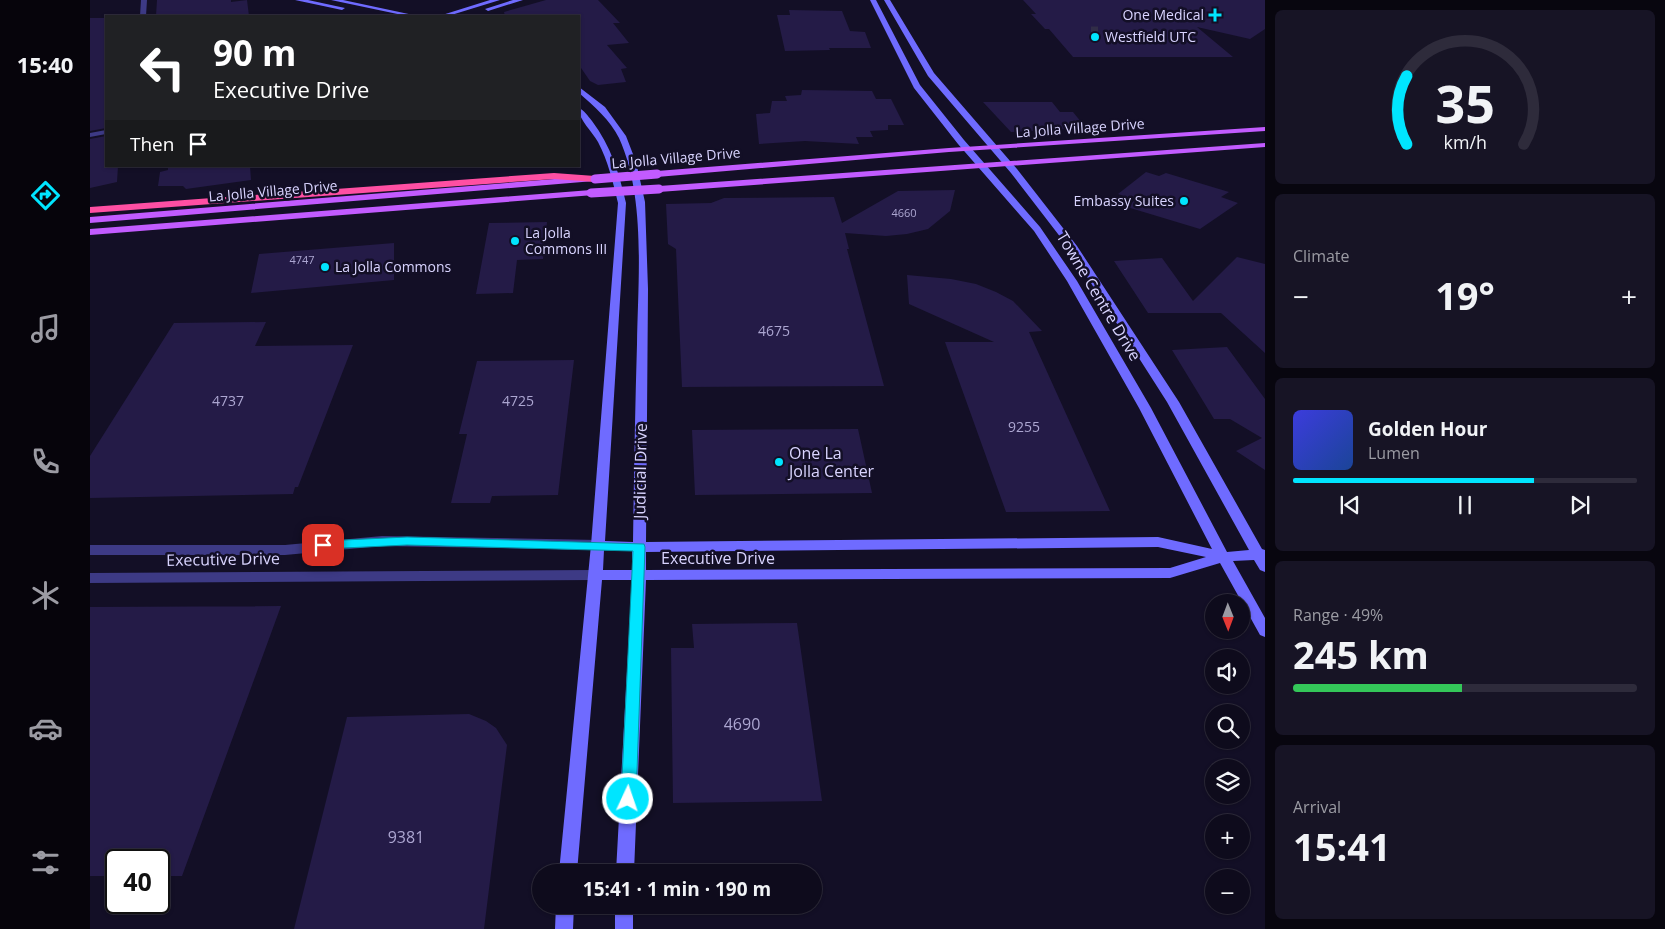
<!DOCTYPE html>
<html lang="en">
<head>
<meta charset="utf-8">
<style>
  :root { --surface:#0e0b1c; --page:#171425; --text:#f1f3f6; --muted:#9b9ba3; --line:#2e2b3b; --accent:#00e5ff }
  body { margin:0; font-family:"Open Sans",sans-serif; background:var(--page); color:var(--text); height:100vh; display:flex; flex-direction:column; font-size:19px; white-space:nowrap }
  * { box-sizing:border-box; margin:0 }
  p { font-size:16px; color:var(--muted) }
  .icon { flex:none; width:28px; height:28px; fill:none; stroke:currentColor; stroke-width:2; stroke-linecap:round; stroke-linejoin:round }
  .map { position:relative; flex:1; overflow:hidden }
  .side { display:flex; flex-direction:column; gap:10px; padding:10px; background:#08060f; width:400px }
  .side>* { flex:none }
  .guide { position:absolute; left:15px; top:15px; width:475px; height:152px; border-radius:0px; box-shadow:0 1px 4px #0004,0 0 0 1px var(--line); background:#202124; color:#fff; overflow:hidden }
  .needle { width:32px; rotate:179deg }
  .tools { position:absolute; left:1115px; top:594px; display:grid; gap:10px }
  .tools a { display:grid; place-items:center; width:45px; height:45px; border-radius:50%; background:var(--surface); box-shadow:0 1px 4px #0004,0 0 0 1px var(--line); font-size:25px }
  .speed { position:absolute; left:15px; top:849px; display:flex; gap:10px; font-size:25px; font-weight:700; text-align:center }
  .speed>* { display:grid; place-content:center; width:65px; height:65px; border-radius:50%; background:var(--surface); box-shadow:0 1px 4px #0004,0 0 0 1px var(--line); line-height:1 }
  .speed .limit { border:2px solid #111; border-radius:8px; background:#fff; color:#111 }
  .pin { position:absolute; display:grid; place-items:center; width:42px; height:42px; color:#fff; margin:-21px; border-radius:10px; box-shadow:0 2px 8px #0006 }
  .me { position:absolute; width:55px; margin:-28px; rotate:3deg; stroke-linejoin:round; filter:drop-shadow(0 0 4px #0008) }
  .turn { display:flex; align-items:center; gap:18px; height:105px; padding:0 25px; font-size:22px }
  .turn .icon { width:65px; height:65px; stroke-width:2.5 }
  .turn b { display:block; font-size:35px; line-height:42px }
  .then { display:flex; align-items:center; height:48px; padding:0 25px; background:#0003; gap:10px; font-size:19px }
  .big { font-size:38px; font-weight:700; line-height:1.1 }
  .side .tile { flex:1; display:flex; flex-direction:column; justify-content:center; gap:8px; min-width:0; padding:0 18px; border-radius:8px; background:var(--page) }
  .side .dial { align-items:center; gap:0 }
  .dial svg { height:130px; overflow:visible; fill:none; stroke:var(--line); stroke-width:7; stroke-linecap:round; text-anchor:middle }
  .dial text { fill:var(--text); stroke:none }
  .song { display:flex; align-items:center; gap:15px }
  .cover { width:60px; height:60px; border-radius:8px; background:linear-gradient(135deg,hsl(240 70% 55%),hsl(220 70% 35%)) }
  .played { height:5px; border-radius:2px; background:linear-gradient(90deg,var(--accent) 70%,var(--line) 70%) }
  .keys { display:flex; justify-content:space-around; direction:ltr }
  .heat { display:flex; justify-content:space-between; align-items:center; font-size:28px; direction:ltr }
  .charge { height:8px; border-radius:4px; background:linear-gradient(90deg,#34c759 49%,var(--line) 0) }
  .trip { position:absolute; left:442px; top:864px; width:290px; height:50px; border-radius:25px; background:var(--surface); box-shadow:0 1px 4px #0004,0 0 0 1px var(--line); font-weight:700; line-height:50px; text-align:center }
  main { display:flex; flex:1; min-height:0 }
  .tab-bar { display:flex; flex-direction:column; width:90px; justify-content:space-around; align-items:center; background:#06040b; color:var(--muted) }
  .tab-bar .icon { width:35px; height:35px }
  .tab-bar .selected { color:var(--accent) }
  .tab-bar b { font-size:22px; color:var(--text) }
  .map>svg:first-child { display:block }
</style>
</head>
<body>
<main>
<nav class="tab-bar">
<b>15:40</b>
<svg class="icon selected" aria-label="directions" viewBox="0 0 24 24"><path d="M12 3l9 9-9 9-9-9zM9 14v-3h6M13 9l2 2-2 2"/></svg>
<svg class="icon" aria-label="music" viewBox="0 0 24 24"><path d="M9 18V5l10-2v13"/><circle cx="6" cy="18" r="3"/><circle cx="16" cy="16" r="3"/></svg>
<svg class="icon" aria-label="phone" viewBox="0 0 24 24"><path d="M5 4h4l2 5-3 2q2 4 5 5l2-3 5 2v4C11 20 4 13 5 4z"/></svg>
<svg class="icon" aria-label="climate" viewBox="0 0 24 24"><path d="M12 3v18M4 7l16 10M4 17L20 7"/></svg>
<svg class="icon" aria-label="car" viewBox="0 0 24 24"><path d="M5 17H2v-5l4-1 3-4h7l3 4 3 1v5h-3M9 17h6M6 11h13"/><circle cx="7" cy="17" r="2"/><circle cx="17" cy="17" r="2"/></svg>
<svg class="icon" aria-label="filters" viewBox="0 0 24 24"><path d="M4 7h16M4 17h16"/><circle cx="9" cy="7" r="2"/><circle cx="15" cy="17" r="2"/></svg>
</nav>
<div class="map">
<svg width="1175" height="929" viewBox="0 0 1175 929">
  <rect width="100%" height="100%" fill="#130f26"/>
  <path fill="#241b47" d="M67 0H141V2L157 0 159 16H66Z
    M456 0H508L530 23H523L539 43 517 45 537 68 531 69 536 82 508 85 500 81 489 65V16H415L414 12Z
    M933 0H1175V29L1160 39 1107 27 1143 57H983L959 29H955L941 14H946Z
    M699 10 752 11 760 31 775 32 781 48H739L740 50 695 51 687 15H700Z
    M0 18H16V128L0 131Z
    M712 90 782 91 786 99H801L814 125H798V130L780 131 783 137H766L769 144 715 141 669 144 666 114 680 113 682 101H697L695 96 711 95Z
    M893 102H962L970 112H983L996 128 921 132Z
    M16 136V166H28L27 182 0 188V139Z
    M78 166H160L161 180 96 189 93 186H68L70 172 78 170Z
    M1056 172 1069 176 1076 173 1139 192 1131 197 1148 203 1110 229 1037 207 1045 200 1028 194Z
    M865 190 860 211 838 229 817 234 796 236 755 233 759 249H757L794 386 592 387 586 249 578 244 576 204 621 203 634 198 744 197 752 223 808 191Z
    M457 222 453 259 427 260 423 293 386 294 399 223Z
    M304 243V280L161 293 169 254Z
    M1147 257 1175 264V353L1131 313H1058L1024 261 1072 258 1103 301Z
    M817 275 861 279 886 284 906 292 923 301 952 331 939 332 1020 511 916 512 855 342H904L819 304Z
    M176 322 165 346 263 345 208 487H205L203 494 0 498V456L84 323Z
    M1137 347 1175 399V470L1146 451 1172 438 1140 419H1124L1082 350Z
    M484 360 468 495 402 496 400 503H361L377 434H369L387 361Z
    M768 429 782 493 605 495 602 430Z
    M191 606 92 876H69V860H26V876H0V607Z
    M707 623 732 801 583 803 581 648H604L602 624Z
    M379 714 396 721 406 728 417 745 394 929H204L257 717Z"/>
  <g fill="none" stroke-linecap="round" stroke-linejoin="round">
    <path stroke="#312d47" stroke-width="7" stroke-dasharray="7 3" stroke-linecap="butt" d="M1001 30H1011"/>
    <path fill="#3d3a85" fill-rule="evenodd" d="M51 0H57L56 16H50Z
      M16 130V134L0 137V133Z
      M292 536 508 540 513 542 515 545 513 548 508 550 292 546 195 555H0V545H195Z
      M504 570 509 572 511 575 509 578 504 580 0 583V573Z"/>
    <path fill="#6f6bff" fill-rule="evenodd" d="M205 0H218L255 8 252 10Z
      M241 0H253L328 16H317Z
      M400 0H410L358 16H349Z
      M423 0H433L398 11 395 9Z
      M780 0H786L830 85 874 140 950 227 987 281 1061 408 1137 552 1159 550 1077 402 978 247 921 173 838 76 794 0H800L844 73 927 169 987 246 1089 402 1172 549 1175 550V572L1170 570 1164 560 1143 561 1175 618V637L1170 635 1130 563 1080 578 556 580 544 872H526L542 580H512L487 872H469L501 545 528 203C523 182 518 161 508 142 502 131 488 119 489 108 494 110 498 116 502 121 521 146 529 173 536 203L515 541 543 542C544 476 545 410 547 344 548 280 556 197 529 138 520 120 504 106 489 93V87L515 107 536 136 546 162 555 202 558 289 556 542 1068 537 1122 549 1049 408 977 281 944 231 868 144 824 88ZM1068 547 1116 557 1080 568 556 570V552ZM514 550 542 551V570H513Z
      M466 905H484L483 929H465Z
      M525 905H543V929H525Z"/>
    <path fill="#c25bff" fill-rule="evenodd" d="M1175 127V131L859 152 567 177 563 174 567 171 859 148Z
      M1175 143V147L569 192 565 189 569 186Z
      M501 176 505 179 504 181 0 223V217Z
      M501 190 505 193 504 195 0 235V229Z"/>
    <path fill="#ff4fa3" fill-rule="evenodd" d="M464 173 505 176 510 179 505 182 464 179 0 213V207Z"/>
    <path stroke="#c25bff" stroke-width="9" d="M505 179 567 174
      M501 193 569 189"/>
  </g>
  <path fill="#00e5ff" stroke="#0095a6" d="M317 537 554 544 555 547 546 799 544 804 538 806 533 804 531 799 543 551 317 545 233 549 227 545 233 541Z"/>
  <g fill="#00e5ff" stroke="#130f26" stroke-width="2">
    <path d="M1122.5 7.5h5v5h5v5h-5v5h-5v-5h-5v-5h5z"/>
    <circle cx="1005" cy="37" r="5"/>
    <circle cx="1094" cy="201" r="5"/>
    <circle cx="425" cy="241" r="5"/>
    <circle cx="235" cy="267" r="5"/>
    <circle cx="689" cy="462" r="5"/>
  </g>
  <g text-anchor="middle" stroke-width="5" stroke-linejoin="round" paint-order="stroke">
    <g font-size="11" fill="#aca6d1">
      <text x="814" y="217">4660</text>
      <text x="212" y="264">4747</text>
    </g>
    <g font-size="14" fill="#d9d4ff" stroke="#130f26" text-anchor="start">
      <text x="1114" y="20" text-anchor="end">One Medical</text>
      <text x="1015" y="42">Westfield UTC</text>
      <text x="1084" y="206" text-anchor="end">Embassy Suites</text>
      <text x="435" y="238">La Jolla<tspan x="435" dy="16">Commons III</tspan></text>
      <text x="245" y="272">La Jolla Commons</text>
    </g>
    <g font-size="14" fill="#d9d4ff" stroke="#130f26">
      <text transform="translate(990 128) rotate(-4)" y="5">La Jolla Village Drive</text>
      <text transform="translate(586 158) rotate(-5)" y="5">La Jolla Village Drive</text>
      <text transform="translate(183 191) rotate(-5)" y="5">La Jolla Village Drive</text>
    </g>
    <g font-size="14" fill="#aca6d1">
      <text x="684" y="336">4675</text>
      <text x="138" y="406">4737</text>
      <text x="428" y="406">4725</text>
      <text x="934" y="432">9255</text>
    </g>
    <g font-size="16" fill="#d9d4ff" stroke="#130f26">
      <text transform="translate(1009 296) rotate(59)" y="6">Towne Centre Drive</text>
      <text transform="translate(550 471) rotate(-89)" y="6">Judicial Drive</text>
      <text x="628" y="564">Executive Drive</text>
      <text transform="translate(133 559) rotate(-1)" y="6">Executive Drive</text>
    </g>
    <g font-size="16" fill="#d9d4ff" stroke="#130f26" text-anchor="start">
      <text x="699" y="459">One La<tspan x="699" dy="18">Jolla Center</tspan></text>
    </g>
    <g font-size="16" fill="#aca6d1">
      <text x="652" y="730">4690</text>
      <text x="316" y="843">9381</text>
    </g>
  </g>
</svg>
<div class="tools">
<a><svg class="needle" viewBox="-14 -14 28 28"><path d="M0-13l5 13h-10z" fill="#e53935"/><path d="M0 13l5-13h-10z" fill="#9b9ba3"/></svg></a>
<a><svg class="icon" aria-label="sound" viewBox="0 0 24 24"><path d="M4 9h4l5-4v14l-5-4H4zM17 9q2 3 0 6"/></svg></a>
<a><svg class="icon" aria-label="search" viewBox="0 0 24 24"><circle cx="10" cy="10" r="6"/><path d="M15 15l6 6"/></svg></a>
<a><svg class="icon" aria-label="layers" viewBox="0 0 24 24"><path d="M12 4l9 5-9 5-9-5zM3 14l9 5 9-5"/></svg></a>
<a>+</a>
<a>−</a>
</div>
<div class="speed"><div class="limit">40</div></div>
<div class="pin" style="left:233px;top:545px;background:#d93025"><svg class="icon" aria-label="arrive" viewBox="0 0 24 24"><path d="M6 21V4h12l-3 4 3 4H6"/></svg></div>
<svg class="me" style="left:538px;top:799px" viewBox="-20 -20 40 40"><circle r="17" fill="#00e5ff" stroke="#fff" stroke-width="3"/><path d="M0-11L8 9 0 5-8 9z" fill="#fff"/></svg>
<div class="trip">15:41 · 1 min · 190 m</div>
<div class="guide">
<div class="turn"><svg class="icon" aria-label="left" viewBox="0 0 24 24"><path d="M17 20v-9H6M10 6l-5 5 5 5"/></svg><div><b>90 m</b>Executive Drive</div></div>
<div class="then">Then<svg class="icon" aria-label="arrive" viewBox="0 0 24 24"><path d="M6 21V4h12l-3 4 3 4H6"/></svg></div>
</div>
</div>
<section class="side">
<div class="tile dial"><svg viewBox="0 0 100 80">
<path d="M14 69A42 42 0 1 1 86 69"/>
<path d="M14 69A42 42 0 0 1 14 27" stroke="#00e5ff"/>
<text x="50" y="56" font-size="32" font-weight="700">35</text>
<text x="50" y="72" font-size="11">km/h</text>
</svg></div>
<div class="tile"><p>Climate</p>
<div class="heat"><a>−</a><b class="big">19°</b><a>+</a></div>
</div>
<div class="tile">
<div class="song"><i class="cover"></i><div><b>Golden Hour</b><p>Lumen</p></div></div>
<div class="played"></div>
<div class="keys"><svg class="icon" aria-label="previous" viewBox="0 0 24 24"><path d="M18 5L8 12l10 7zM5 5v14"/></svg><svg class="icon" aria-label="pause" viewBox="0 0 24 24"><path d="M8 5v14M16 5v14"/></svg><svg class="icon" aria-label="next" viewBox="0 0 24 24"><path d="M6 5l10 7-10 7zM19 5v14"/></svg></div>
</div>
<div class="tile"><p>Range · 49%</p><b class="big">245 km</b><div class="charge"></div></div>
<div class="tile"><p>Arrival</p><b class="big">15:41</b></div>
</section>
</main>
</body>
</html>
